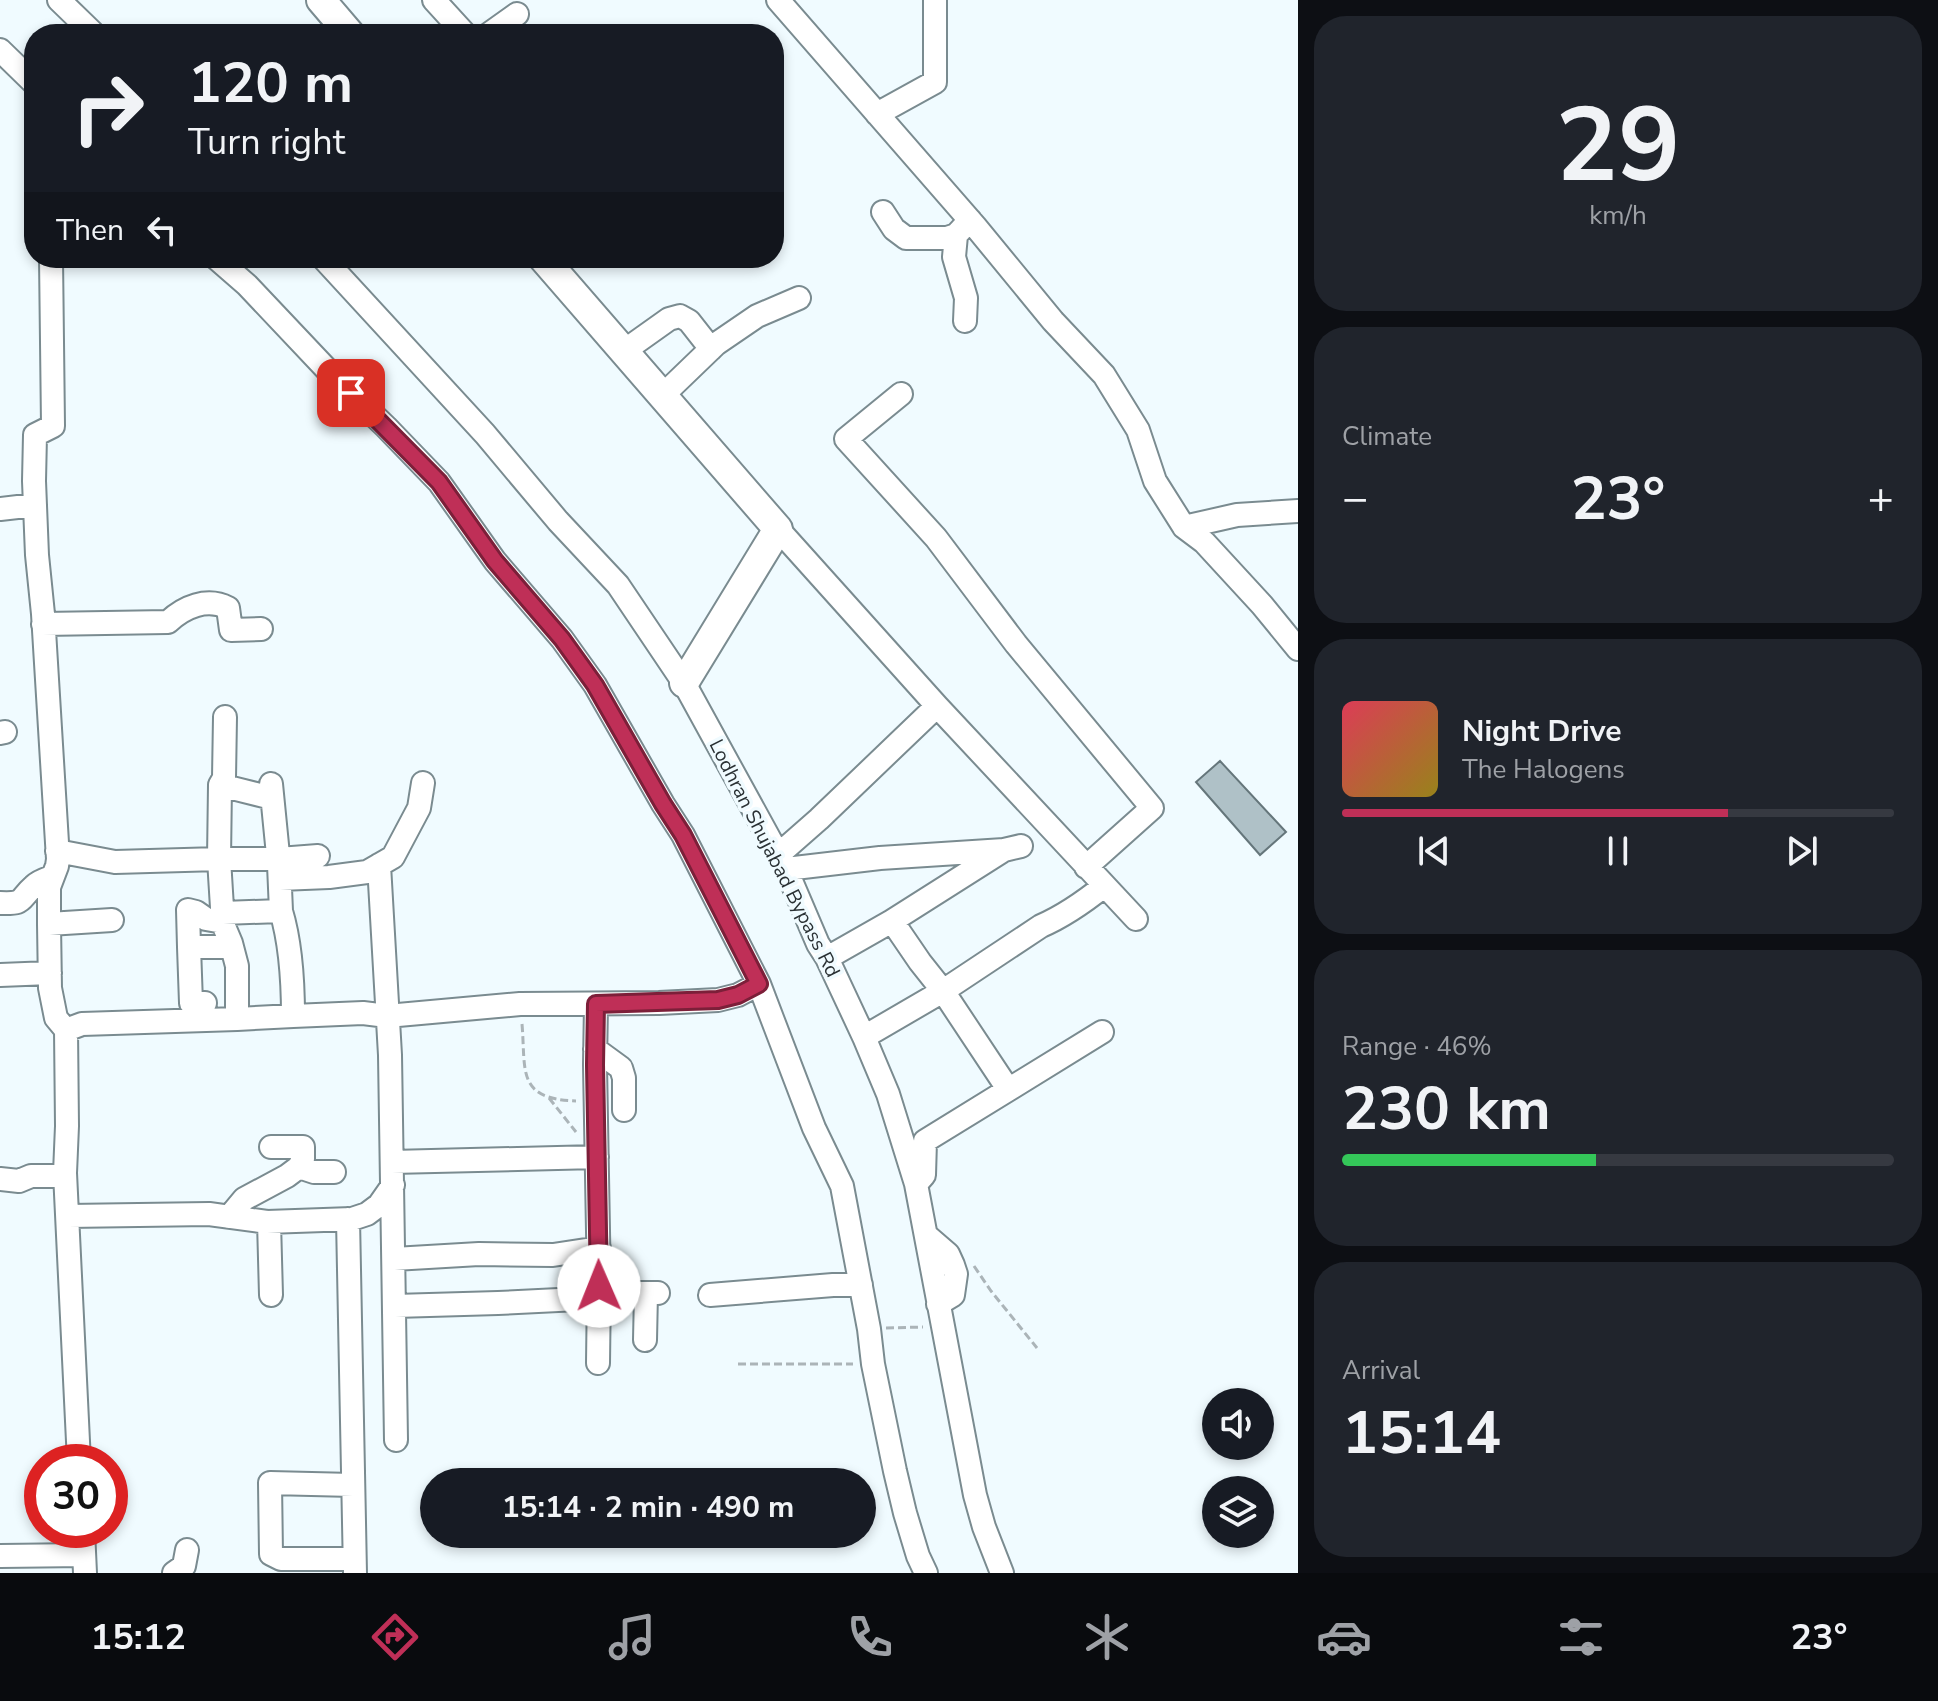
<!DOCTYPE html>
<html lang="en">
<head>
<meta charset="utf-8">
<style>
  :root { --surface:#171b24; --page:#20242c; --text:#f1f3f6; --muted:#9ea1a6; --line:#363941; --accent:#bf2f57 }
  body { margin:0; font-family:"Nunito Sans",sans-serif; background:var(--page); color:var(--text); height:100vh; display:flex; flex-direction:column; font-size:30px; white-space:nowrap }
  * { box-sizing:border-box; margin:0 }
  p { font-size:26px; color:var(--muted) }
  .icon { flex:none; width:44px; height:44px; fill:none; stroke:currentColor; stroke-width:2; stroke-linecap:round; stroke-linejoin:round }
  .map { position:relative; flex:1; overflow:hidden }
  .sheet { display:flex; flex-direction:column; gap:16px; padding:16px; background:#0d0f14; width:640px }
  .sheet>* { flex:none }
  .guide { position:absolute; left:24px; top:24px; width:760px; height:244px; border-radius:32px; box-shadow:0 4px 12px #0003; background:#171b24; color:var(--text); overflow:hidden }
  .controls { position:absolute; left:1202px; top:1388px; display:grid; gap:16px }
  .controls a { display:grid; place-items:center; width:72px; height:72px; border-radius:50%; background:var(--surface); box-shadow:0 4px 12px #0003; font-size:40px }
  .speed { position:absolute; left:24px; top:1444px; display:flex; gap:16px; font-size:40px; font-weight:700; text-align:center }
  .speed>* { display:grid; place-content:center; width:104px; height:104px; border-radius:50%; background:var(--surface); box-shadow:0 4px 12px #0003; line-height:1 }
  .speed .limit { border:12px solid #d22; background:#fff; color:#111 }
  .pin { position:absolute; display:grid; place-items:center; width:68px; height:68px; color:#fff; margin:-34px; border-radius:16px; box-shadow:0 4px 12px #0006 }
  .me { position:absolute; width:88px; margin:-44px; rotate:359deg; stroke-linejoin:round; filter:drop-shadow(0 0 6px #0008) }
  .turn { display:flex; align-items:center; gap:28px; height:168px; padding:0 32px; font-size:36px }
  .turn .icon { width:104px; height:104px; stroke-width:2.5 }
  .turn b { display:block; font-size:56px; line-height:68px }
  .then { display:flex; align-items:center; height:76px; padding:0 32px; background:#0003; gap:16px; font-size:30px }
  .big { font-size:60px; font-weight:700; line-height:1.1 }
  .sheet .widget { flex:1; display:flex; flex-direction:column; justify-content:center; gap:12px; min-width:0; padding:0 28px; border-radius:32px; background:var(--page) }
  .sheet .dial { align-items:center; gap:0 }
  .dial b { font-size:104px; line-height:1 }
  .song { display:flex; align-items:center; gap:24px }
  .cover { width:96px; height:96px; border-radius:12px; background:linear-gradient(135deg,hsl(350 70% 55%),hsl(50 70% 35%)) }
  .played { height:8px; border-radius:4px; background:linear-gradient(90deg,var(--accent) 70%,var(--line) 70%) }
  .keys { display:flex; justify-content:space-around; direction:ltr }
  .heat { display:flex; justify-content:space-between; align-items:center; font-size:44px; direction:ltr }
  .charge { height:12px; border-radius:6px; background:linear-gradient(90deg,#34c759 46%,var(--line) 0) }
  .trip { position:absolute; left:420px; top:1468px; width:456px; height:80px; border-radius:40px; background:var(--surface); box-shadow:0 4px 12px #0003; font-weight:700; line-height:80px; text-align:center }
  .dock { display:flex; height:128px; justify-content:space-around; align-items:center; background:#090b0e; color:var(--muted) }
  .dock .icon { width:56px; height:56px }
  .dock .active { color:var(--accent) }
  .dock b { font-size:36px; color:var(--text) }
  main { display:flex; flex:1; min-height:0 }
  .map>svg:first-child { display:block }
</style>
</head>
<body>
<main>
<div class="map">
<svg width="1298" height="1573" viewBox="0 0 1298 1573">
  <rect width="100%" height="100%" fill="#f0fbff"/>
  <path fill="#afc1c7" stroke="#65767b" stroke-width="2" d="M1220 761 1286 832 1260 855 1196 782Z"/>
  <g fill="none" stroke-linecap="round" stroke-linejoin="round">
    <defs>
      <path id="minor" d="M59 0 94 34
        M434 0 465 34
        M778 0 975 226 1053 321 1104 375 1138 430 1155 481 1184 527 1204 542 1262 605 1298 649
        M489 34 517 14
        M0 50 34 83
        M877 114 935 82V0
        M883 212 894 229 906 238H947L956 235 970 220
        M956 235 954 257 966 298 965 321
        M51 258 53 426 35 435 34 481 37 555 43 614 58 859 57 866 49 887V924L50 988 56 1018 66 1030 67 1126 65 1173 79 1462
        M216 258 247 285 333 376 386 427 439 482 495 561 562 639 595 685 663 804 683 835 759 984 814 1128 842 1186 869 1329 873 1364 895 1471 905 1513 918 1556 926 1573
        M323 258 485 434 558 521 618 585 684 683 786 869 818 944 827 958 864 1037 888 1094 916 1184 975 1495 984 1527 1002 1573
        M624 351 669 319 680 316 689 321 711 349
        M901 394 846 439 936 538 1016 644 1152 808 1086 867
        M662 396 716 344 757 316 799 298
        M0 509 35 505
        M1184 527 1237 515 1298 511
        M778 529 937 706 1136 919
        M43 624 168 622C184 607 207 597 228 608L231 630 261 629
        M0 733 5 732
        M220 785 272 798
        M57 851 115 862 219 859 220 785 224 778 225 717
        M778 855 819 819 937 706
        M379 865 390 1055 396 1440
        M786 869 880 858 1004 850
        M280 879 329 877 367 872 393 857 419 808 423 783
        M0 903C26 904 18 900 34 886 39 881 46 879 52 877
        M223 913 281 911 279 865 271 784
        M892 921 1004 850 1021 846
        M223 922 206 919 196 912 188 910 189 947H232
        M49 924 112 920
        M189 947 191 1003H205
        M827 958 892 921 920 962 943 991 1008 1089
        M0 975 50 973
        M596 1004 595 1065 599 1286 598 1363
        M293 1016 363 1013 387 1016 520 1004 659 1003 718 1000 738 995 759 984
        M237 1019 293 1016C293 981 291 944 281 911
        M66 1030 82 1024 237 1019V966L231 943 223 924 219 859H279L318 856
        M864 1037 943 991 1041 926C1064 916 1084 902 1104 886
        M595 1049 621 1068 624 1078V1110
        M392 1162 597 1157
        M299 1167 314 1172H334
        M0 1179 19 1181 31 1176H65
        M916 1184 924 1175 925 1141 1102 1032
        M68 1216 209 1214 267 1222 352 1219 367 1214 379 1205 393 1185
        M229 1217 244 1199 287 1176 299 1167 303 1159V1147H271
        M348 1219 355 1573
        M269 1222 271 1295
        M926 1235 948 1254 953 1265 956 1274 953 1295 938 1304
        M394 1259 479 1254 553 1255 599 1248
        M599 1293H658
        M710 1295 833 1285H861
        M395 1306 498 1303 599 1298
        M645 1340 646 1293
        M353 1485 270 1483 271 1554 281 1559H354
        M83 1530 85 1573
        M0 1556 84 1555
        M174 1573 184 1566 187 1550"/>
      <path id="major" d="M321 0 350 34
        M543 258 778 529 684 683"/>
    </defs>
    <use href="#minor" stroke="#7a8b90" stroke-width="26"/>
    <use href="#major" stroke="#7a8b90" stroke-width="32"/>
    <path stroke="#abb4b8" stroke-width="3" stroke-dasharray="8 4" stroke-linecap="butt" d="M522 1024C526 1071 516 1099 576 1101
      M549 1098 576 1132
      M974 1266 991 1291 1037 1348
      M886 1328 923 1327
      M738 1364H853"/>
    <use href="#minor" stroke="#fff" stroke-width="22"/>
    <use href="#major" stroke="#fff" stroke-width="28"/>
  </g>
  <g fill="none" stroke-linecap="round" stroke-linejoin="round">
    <defs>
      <path id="route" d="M351 393 439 482 495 561 562 639 595 685 663 804 683 835 759 984 738 995 718 1000 596 1004 595 1065 599 1286"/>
    </defs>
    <use href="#route" stroke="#7c1f39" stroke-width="20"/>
    <use href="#route" stroke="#bf2f57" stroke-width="14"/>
  </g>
  <g text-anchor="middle" stroke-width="7" stroke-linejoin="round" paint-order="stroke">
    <g font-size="20" fill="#2a3134" stroke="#f0fbff">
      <text transform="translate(775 858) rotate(63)" y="7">Lodhran Shujabad Bypass Rd</text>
    </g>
  </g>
</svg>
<div class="controls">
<a><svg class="icon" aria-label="sound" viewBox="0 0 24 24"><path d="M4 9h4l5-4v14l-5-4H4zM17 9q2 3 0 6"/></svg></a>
<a><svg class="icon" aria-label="layers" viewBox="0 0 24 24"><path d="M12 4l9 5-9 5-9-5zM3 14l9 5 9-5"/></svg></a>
</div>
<div class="speed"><div class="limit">30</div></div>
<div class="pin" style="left:351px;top:393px;background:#d93025"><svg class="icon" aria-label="arrive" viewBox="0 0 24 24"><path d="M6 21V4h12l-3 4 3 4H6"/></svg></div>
<svg class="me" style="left:599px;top:1286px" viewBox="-20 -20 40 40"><circle r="19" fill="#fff"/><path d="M0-13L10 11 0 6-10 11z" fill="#bf2f57"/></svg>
<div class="trip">15:14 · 2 min · 490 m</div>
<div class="guide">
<div class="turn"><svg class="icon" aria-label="right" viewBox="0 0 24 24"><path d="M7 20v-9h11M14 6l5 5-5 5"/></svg><div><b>120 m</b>Turn right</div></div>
<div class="then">Then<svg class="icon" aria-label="left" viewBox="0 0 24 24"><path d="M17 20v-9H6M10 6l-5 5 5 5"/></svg></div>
</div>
</div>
<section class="sheet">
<div class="widget dial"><b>29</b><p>km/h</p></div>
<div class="widget"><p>Climate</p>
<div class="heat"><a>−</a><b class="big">23°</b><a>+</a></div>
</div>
<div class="widget">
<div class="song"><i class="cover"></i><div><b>Night Drive</b><p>The Halogens</p></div></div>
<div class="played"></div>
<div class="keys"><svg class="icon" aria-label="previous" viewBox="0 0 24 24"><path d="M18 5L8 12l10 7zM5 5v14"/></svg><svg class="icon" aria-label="pause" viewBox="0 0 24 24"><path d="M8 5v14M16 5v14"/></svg><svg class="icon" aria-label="next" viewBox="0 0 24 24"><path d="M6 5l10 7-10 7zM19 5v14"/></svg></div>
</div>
<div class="widget"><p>Range · 46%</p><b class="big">230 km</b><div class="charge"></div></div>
<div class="widget"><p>Arrival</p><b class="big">15:14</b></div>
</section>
</main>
<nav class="dock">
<b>15:12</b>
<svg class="icon active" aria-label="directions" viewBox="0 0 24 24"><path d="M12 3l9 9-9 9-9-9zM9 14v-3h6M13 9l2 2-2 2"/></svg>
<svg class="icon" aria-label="music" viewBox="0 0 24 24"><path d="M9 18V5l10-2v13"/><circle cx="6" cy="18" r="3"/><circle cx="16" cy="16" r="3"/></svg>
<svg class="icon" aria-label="phone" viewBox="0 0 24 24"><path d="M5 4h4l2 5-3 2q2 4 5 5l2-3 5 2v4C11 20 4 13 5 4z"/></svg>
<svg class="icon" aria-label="climate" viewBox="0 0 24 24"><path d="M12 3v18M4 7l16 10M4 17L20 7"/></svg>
<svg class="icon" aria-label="car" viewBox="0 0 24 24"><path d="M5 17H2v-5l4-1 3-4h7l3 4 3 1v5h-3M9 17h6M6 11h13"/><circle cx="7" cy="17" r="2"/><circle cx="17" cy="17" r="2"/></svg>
<svg class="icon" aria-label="filters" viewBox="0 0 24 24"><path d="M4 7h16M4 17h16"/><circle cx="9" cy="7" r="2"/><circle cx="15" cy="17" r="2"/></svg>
<b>23°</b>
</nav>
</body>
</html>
